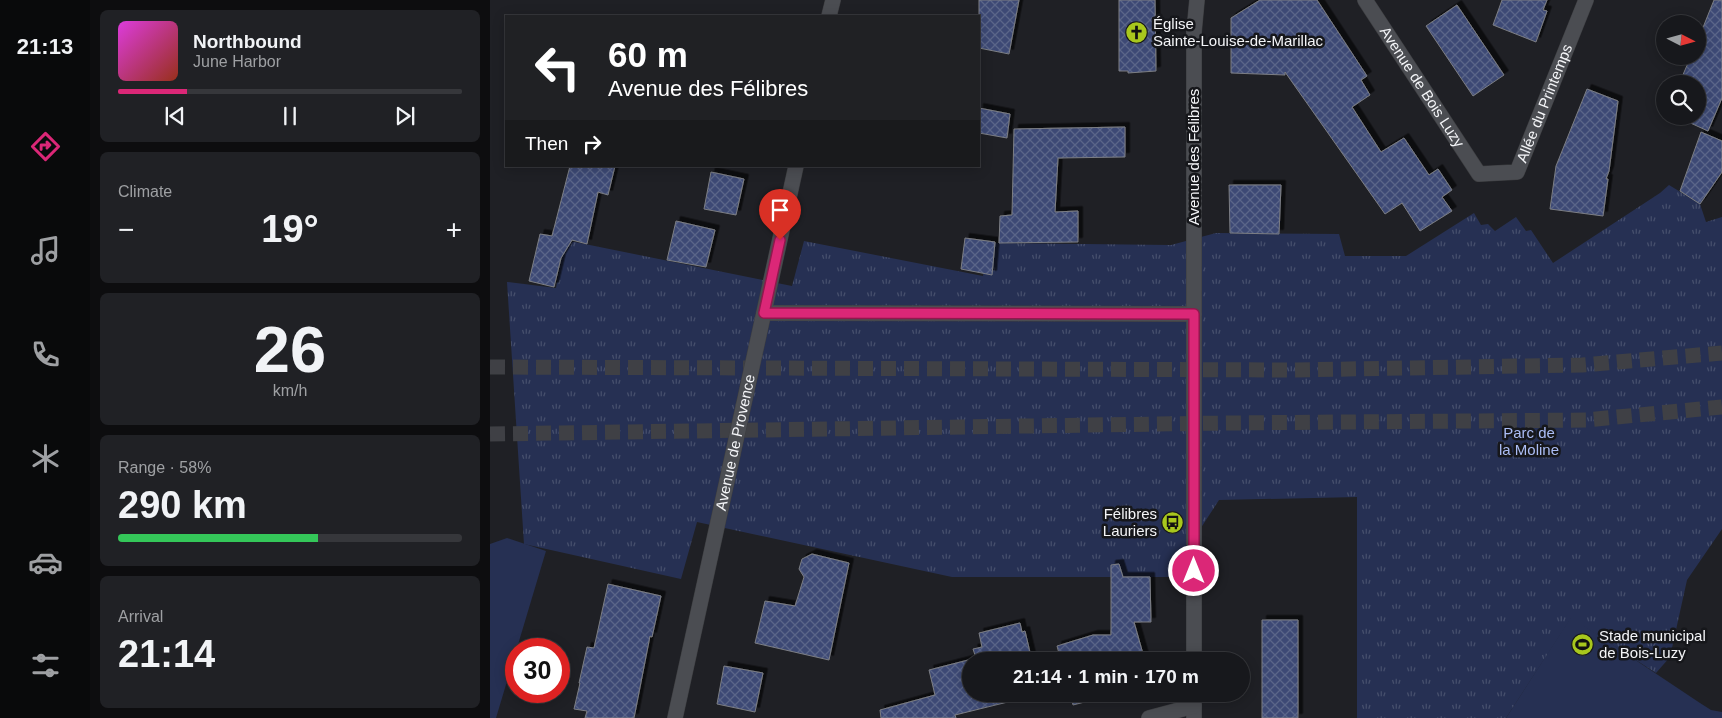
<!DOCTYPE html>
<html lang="en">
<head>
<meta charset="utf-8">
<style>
  :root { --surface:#17181c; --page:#202125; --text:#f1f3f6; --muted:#9ea0a3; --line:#36373b; --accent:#db2777 }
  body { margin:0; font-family:Helvetica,sans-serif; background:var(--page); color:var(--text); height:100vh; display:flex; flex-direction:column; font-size:19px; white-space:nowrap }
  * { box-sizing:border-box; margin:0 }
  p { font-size:16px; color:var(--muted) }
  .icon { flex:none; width:28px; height:28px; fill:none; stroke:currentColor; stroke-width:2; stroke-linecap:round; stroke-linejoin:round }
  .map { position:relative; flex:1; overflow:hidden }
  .sheet { display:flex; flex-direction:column; gap:10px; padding:10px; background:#0d0d0f; width:400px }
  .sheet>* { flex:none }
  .banner { position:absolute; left:15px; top:15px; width:475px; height:152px; border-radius:0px; box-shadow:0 2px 12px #0003,0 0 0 1px var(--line); background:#202124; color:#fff; overflow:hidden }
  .needle { width:32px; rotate:96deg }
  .buttons { position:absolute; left:1166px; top:15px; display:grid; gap:10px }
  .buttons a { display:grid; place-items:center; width:50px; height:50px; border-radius:50%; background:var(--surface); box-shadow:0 2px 12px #0003,0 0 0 1px var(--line); font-size:25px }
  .speed { position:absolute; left:15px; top:638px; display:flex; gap:10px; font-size:25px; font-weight:700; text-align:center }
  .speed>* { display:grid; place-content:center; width:65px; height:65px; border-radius:50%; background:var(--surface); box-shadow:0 2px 12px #0003,0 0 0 1px var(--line); line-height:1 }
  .speed .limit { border:8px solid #d22; background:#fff; color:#111 }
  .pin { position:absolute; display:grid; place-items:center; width:42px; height:42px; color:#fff; margin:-51px -21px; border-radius:50% 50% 50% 0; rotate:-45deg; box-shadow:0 0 5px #0007 }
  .pin .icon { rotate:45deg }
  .me { position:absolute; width:55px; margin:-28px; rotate:0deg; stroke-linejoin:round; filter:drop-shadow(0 0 4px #0008) }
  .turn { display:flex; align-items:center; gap:18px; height:105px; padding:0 20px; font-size:22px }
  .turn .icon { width:65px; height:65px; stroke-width:2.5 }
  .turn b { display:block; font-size:35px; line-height:42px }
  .then { display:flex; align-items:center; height:48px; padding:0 20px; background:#0003; gap:10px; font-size:19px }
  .big { font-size:38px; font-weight:600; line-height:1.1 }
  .sheet .widget { flex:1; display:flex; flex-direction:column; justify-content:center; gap:8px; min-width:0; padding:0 18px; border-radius:8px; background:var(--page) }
  .sheet .dial { align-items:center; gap:0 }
  .dial b { font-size:65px; line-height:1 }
  .song { display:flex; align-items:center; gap:15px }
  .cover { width:60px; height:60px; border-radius:8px; background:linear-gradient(135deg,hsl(300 70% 55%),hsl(10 70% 35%)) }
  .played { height:5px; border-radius:2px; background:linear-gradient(90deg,var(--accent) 20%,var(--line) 20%) }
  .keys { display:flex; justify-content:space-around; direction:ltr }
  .heat { display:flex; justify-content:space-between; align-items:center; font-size:28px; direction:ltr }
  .charge { height:8px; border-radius:4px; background:linear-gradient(90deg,#34c759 58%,var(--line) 0) }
  .trip { position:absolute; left:472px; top:652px; width:288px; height:50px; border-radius:25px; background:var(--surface); box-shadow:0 2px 12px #0003,0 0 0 1px var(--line); font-weight:600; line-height:50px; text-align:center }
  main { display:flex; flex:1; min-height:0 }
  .tabs { display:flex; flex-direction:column; width:90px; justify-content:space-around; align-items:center; background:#090a0b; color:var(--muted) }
  .tabs .icon { width:35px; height:35px }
  .tabs .active { color:var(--accent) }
  .tabs b { font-size:22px; color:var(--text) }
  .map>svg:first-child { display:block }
</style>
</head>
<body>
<main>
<nav class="tabs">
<b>21:13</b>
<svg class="icon active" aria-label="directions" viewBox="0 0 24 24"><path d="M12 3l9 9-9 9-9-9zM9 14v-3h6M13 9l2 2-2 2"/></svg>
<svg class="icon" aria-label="music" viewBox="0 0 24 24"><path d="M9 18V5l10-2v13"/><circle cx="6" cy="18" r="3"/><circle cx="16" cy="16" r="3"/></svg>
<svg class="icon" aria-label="phone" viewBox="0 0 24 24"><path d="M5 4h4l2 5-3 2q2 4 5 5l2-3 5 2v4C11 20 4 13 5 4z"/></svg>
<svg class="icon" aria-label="climate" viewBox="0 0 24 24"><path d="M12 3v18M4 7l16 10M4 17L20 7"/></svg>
<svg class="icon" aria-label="car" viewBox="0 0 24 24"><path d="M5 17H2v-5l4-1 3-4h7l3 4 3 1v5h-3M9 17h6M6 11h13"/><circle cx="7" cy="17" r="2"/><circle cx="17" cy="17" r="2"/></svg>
<svg class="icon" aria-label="filters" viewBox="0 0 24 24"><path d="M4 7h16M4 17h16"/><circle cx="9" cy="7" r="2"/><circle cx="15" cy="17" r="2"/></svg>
</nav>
<section class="sheet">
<div class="widget">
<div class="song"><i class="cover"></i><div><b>Northbound</b><p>June Harbor</p></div></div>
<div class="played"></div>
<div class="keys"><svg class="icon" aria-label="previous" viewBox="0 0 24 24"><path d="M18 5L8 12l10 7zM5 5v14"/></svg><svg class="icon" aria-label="pause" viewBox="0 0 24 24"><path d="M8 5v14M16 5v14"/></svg><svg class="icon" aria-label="next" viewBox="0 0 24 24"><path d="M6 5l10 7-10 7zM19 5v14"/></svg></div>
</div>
<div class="widget"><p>Climate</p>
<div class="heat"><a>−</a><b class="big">19°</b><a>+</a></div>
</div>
<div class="widget dial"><b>26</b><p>km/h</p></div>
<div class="widget"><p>Range · 58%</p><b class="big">290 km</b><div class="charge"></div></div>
<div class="widget"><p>Arrival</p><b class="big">21:14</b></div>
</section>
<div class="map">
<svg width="1232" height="718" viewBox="0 0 1232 718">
  <defs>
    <pattern id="park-tufts" width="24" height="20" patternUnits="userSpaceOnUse" patternTransform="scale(1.25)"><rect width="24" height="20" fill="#263053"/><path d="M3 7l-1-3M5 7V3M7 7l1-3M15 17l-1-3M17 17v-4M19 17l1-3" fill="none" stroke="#464f6c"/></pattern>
    <pattern id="building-cross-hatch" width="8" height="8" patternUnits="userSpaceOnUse" patternTransform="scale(1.25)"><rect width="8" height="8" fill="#3e4a74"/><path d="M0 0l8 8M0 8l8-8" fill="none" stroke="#5a6589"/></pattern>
    <filter id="shadow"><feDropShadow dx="4.5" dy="-4.5" stdDeviation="0" flood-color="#0009"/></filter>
  </defs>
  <rect width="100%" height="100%" fill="#1f2025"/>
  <path fill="#263053" d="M17 538 56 551 6 718H0V544Z
    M1081 617 1210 703 1221 710 1232 712V718H1016Z"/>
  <path fill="url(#park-tufts)" d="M1179 185 1210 204 1216 222 1232 217V529L1197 580 1180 657 1166 673 1081 618 1016 718H867V497L729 500 679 577H462L207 522 191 579 34 544 17 282 66 288 75 240 302 286 314 241 493 276 499 243 681 245 726 233 849 234 855 256H916L984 213 991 225 998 224 1005 231 1026 217 1036 231 1041 230 1063 263 1170 193Z"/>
  <path fill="url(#building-cross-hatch)" stroke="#7c7e84" filter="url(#shadow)" d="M489 0H529L519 54 489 48Z
    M629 0H665L666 71 638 73V71H629Z
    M770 0H827L877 76 871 80 880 95 862 107 891 152 914 138 939 175 948 169 962 190 952 197 962 211 930 231 912 203 895 214 795 72V75L741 73V18Z
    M1012 0H1057L1053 10 1057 11 1046 42 1003 25Z
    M1224 0H1232V98L1218 131 1185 116H1208V84H1189L1201 56H1208V40Z
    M967 5 1014 75 983 96 936 26Z
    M1097 89 1128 101 1119 171 1116 179H1118L1113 216 1060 209 1066 166Z
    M489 108 520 114 517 138 489 133Z
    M635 127V157L568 158 565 212 588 211V242L509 243 510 216 522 215 524 129Z
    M1211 132 1232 141V172L1210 204 1190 191Z
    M80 166H125L118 195 108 192 97 244 82 240 71 258 64 287 39 281 50 234 62 236Z
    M221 172 254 179 246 215 214 209Z
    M739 185H791L789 234 740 233Z
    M186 221 225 230 216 267 177 260Z
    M475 238 505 242 502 275 471 269Z
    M322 554 359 563 339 660 265 643 275 601 305 606 314 577 309 569 312 559Z
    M629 564 633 577H660L661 622H644L655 661H571L567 646 603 635H621V565Z
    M118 584 171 596 162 637 160 636 144 718H95L97 711 84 709 90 683H89L97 647 104 648Z
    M772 620H808V718H772Z
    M530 623 532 632 535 631 542 661H481V694H525L526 700 465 715 466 718H391L390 710 445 695 439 670 486 658 483 649 492 647 489 633Z
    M234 666 273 673 265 712 227 704Z
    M580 694H626L583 705Z"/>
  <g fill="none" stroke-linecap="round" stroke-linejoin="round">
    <path stroke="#3f4045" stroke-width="15" stroke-dasharray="15 8" stroke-linecap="butt" d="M0 367 800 370 1092 365 1232 353
      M0 434 737 423 1096 420 1232 407"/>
    <defs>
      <g id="minor">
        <path id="s1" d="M875 0 989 174 1027 172 1096 0"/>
        <path d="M339 16 343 0"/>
        <path d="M274 313 704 314"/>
        <path d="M704 661V32L707 0"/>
        <path d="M704 694V718"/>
        <path id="s2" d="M185 718 306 166"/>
        <path d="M659 718 704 706"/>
      </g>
    </defs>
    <use href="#minor" stroke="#3d3e41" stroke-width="16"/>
    <use href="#minor" stroke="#4b4d52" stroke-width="15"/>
  </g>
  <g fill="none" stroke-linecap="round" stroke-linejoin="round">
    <defs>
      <path id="route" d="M290 240 274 313 704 314V571"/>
    </defs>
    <use href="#route" stroke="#8e194d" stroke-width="12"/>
    <use href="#route" stroke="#db2777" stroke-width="9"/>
  </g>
  <defs>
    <symbol id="church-disc" viewBox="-11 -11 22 22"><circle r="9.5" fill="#a8c71d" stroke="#16171b"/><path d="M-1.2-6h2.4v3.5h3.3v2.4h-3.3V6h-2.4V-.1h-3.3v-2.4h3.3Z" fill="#111"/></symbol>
    <symbol id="bus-disc" viewBox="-11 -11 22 22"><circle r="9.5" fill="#a8c71d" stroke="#16171b"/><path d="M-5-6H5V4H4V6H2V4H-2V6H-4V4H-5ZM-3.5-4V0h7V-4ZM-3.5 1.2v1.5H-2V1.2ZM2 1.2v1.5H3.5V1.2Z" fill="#111"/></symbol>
    <symbol id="stadium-disc" viewBox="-11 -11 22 22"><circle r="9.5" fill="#a8c71d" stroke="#16171b"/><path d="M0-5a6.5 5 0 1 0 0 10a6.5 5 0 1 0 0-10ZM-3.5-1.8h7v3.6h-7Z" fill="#111"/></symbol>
  </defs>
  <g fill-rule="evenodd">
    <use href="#church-disc" x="634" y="20" width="25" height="25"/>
    <use href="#bus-disc" x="670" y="510" width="25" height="25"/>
    <use href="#stadium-disc" x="1080" y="632" width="25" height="25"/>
  </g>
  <g text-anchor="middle" stroke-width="5" stroke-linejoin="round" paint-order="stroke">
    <g font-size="15" fill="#f4f5f8" stroke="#16171b" text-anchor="start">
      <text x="663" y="29">Église<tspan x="663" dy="17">Sainte-Louise-de-Marillac</tspan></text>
      <text x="667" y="519" text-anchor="end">Félibres<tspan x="667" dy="17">Lauriers</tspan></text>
      <text x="1109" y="641">Stade municipal<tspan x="1109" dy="17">de Bois-Luzy</tspan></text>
    </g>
    <g font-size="15" fill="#f4f5f8" stroke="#16171b">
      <text dy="5" stroke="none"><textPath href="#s1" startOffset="104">Avenue de Bois Luzy</textPath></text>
      <text dy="5" stroke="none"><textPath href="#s1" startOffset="320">Allée du Printemps</textPath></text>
      <text transform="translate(704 157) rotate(-90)" y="5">Avenue des Félibres</text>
      <text dy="5" stroke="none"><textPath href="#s2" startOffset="282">Avenue de Provence</textPath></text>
    </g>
    <g font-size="15" fill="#abbdf5" stroke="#16171b">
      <text x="1039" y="438">Parc de<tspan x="1039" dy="17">la Moline</tspan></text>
    </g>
  </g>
</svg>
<div class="buttons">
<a><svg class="needle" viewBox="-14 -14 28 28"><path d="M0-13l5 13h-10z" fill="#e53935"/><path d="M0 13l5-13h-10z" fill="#9ea0a3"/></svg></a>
<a><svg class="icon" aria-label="search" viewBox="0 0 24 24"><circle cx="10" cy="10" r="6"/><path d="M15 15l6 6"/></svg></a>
</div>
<div class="speed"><div class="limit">30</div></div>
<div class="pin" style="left:290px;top:240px;background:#d93025"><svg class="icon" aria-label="arrive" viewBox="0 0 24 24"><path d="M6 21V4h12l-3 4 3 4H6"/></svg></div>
<svg class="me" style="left:704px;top:571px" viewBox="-20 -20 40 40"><circle r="17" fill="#db2777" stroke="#fff" stroke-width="3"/><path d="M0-11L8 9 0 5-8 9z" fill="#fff"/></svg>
<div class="trip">21:14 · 1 min · 170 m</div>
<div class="banner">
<div class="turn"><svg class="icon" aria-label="left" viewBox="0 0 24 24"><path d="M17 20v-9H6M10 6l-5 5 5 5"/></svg><div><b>60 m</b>Avenue des Félibres</div></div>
<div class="then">Then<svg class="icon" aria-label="right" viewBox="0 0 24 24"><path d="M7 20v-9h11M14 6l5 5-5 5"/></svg></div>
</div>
</div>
</main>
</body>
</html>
